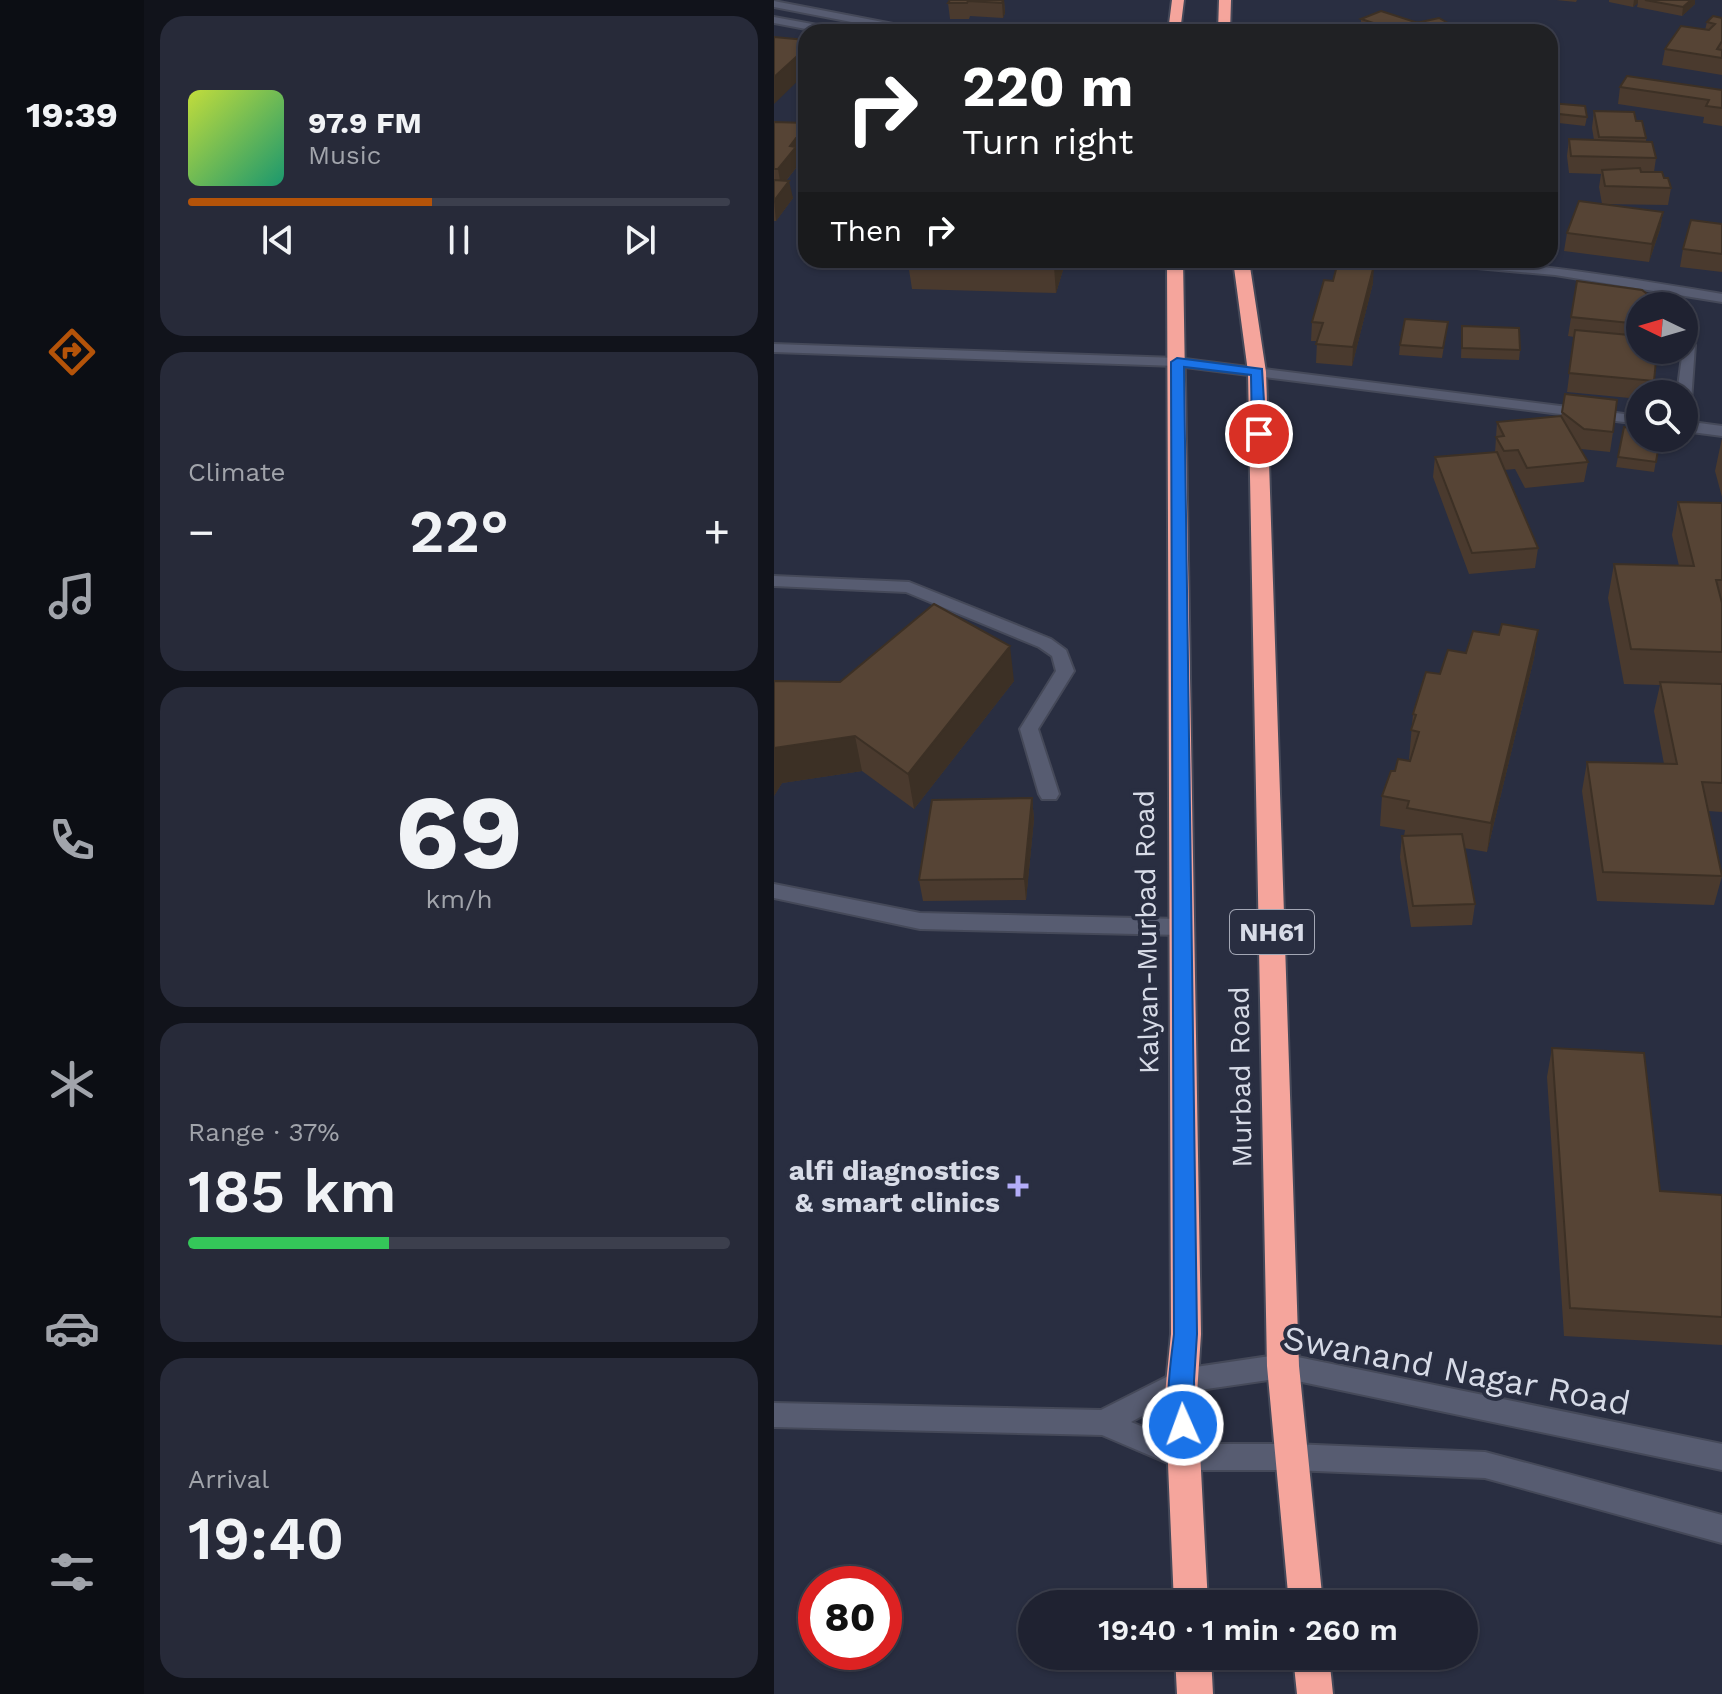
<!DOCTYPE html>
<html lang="en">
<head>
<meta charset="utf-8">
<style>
  :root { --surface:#1f2231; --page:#272a39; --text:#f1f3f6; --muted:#a1a4ab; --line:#3c3f4d; --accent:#b45309 }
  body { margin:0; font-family:"Work Sans",sans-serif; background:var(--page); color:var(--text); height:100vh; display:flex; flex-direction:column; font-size:30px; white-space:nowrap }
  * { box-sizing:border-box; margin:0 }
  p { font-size:26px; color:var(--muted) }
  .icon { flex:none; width:44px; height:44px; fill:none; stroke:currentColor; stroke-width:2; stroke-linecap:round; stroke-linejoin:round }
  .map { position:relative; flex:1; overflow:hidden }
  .details { display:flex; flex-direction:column; gap:16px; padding:16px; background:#11131b; width:630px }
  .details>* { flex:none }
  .top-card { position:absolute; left:24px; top:24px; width:760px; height:244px; border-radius:24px; box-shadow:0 2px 6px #0004,0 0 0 2px var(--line); background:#202124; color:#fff; overflow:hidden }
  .needle { width:52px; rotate:275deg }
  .tools { position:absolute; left:852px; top:292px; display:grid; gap:16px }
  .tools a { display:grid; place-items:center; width:72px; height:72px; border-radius:50%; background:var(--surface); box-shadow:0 2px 6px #0004,0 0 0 2px var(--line); font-size:40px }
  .speed { position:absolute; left:24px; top:1566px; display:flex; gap:16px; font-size:40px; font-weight:700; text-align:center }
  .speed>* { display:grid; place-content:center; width:104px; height:104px; border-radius:50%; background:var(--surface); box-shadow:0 2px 6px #0004,0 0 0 2px var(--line); line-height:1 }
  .speed .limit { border:12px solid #d22; background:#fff; color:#111 }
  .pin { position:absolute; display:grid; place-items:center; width:68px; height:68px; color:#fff; margin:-34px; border:4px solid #fff; border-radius:50%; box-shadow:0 2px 8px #0007 }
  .me { position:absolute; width:88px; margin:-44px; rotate:358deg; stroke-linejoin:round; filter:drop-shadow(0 0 6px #0008) }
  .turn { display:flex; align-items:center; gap:28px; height:168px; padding:0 32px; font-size:36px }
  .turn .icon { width:104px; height:104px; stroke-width:2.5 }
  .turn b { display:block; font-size:56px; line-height:68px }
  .then { display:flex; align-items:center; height:76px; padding:0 32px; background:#0003; gap:16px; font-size:30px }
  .big { font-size:60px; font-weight:600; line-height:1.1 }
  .details .tile { flex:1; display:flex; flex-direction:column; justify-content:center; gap:12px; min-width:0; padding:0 28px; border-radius:24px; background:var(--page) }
  .details .dial { align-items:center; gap:0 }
  .dial b { font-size:104px; line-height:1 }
  .song { display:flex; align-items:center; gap:24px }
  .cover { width:96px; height:96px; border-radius:12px; background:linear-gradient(135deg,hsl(70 70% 55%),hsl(160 70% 35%)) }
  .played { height:8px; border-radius:4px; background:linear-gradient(90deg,var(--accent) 45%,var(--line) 45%) }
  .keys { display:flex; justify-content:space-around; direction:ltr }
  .heat { display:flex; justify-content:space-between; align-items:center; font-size:44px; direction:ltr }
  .charge { height:12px; border-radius:6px; background:linear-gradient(90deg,#34c759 37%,var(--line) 0) }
  .trip { position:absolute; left:244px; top:1590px; width:460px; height:80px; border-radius:40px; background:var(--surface); box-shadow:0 2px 6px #0004,0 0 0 2px var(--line); font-weight:600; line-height:80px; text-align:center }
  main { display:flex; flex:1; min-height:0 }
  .dock { display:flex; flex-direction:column; width:144px; justify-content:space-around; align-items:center; background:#0c0e14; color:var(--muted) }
  .dock .icon { width:56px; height:56px }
  .dock .on { color:var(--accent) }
  .dock b { font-size:36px; color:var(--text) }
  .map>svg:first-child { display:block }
</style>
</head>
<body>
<main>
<nav class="dock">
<b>19:39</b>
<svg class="icon on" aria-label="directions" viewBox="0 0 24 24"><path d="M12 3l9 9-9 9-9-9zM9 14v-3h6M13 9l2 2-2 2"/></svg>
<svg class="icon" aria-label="music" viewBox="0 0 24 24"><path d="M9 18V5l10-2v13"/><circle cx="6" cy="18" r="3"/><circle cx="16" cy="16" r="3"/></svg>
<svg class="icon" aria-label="phone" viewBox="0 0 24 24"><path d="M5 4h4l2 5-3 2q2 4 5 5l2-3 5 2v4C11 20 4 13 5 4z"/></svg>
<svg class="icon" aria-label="climate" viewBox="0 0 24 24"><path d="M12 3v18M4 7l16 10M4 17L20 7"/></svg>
<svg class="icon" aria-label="car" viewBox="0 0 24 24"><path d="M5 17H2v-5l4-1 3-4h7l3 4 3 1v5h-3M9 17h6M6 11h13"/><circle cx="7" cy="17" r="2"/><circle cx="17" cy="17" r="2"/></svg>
<svg class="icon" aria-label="filters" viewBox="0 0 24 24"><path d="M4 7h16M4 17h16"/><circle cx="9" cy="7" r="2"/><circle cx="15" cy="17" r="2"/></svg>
</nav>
<section class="details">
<div class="tile">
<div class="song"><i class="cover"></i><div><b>97.9 FM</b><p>Music</p></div></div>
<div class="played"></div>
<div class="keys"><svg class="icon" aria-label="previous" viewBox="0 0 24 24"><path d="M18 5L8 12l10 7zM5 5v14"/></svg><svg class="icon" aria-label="pause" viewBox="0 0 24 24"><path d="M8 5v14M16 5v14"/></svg><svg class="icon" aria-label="next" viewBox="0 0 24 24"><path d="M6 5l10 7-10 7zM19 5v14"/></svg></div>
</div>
<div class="tile"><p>Climate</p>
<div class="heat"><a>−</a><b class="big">22°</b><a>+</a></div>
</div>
<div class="tile dial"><b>69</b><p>km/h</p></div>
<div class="tile"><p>Range · 37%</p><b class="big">185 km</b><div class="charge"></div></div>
<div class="tile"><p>Arrival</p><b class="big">19:40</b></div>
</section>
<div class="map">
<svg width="948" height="1694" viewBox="0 0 948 1694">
  <rect width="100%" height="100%" fill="#292e41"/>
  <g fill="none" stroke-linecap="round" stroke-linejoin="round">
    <defs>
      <path id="street" d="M652 260C752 260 850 278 948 294V302L781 275 659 264Z
        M910 342 921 345 917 401 910 405V394H903Z
        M0 576 135 582 277 639 292 650 300 671 264 729 285 794 282 799H268L265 794 246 729 282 671 278 656 265 647 132 592 0 586Z
        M0 884 146 913 407 919 414 922 417 927 414 932 407 935 146 929 0 898Z"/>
      <path id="secondary" d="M0 1 145 29 150 32H129L0 7Z
        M0 17 65 29 70 32H48L0 23Z
        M0 344 403 358 866 416V424L403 366 0 352Z
        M910 421 948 426V436L910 431Z
        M509 1354 948 1444V1470L509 1378 412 1392 357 1422 411 1444H518L711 1452 948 1515V1543L711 1478 518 1470H410L328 1435 0 1427V1403L327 1410 408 1369Z"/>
      <path id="highway" d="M398 0H410L406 32H394Z
        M445 0H457L456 32H444Z
        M393 260H409L427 1334 423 1394 434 1604H400L391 1394 397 1334Z
        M459 260H475L492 372 525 1366 549 1604H515L493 1366 474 372Z
        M401 1656H437L439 1694H403Z
        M519 1656H555L559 1694H523Z"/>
    </defs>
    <use href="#street" stroke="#454959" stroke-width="4"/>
    <use href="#secondary" stroke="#454959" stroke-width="4"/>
    <use href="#highway" stroke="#454959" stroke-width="4"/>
    <use href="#street" fill="#575c71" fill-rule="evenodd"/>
    <use href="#secondary" fill="#575c71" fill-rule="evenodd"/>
    <use href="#highway" fill="#f5a59c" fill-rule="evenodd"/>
  </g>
  <path fill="#4a3a2e" d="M176 0H230L231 13 229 18 196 16 195 19H176L174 3Z
    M782 0H803L802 2Z
    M835 0H921V4L908 16 863 7 864 3 859 7 835 2Z
    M948 18V75L888 65 891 49 931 30 933 22Z
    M587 19 642 23 690 32H571L587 31Z
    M846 87 948 90V126L929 123 930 117 844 104Z
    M776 103 813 117 811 126 776 122Z
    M820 111 862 121 872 138V141L882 158 880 172 890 178 897 188 894 205 828 204 825 187 827 174 795 173 793 156 795 139 820 140 818 128Z
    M0 122 32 123 31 156 25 155 24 157 25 164 12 181 19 198 2 221H0Z
    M889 212 886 229 875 262 790 251 793 233Z
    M948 224V272L906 267 909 249Z
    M292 260 282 293 138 289 134 263Z
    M803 281 866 306V350L880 381 878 394H866V399L793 392 800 337 794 336Z
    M599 283 578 366 542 363 543 341H537L538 322Z
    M674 322 668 358 625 355 626 345Z
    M688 326 746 350 745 360 687 358Z
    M791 394 839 432 836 452 807 449 805 447 814 462 810 482 751 488 741 469 730 470 764 548 761 568 695 574 659 477 661 457 721 453 723 422 787 417Z
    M886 438 880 472 842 467 844 457Z
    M948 438V497L941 471Z
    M904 502 948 503V812L934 811 948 876 940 905 823 901 808 791 813 762 890 764 880 711 886 685 850 684 834 598 840 564 905 566 898 535Z
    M764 630 760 658 713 852 690 848 701 904 698 925 637 927 626 857 628 836H630L631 830 606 826 608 796 621 771 636 761V760L635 759 639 714 666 674 692 653 725 635Z
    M0 681 66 682 240 681 140 809 88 771 8 783 0 796Z
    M258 798 260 819 252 900 149 901 145 880Z
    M778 1048 886 1191 948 1195V1345L790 1336 773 1077Z"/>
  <path fill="#3c3025" d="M224 0H230L231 13 229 18 228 3Z
    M860 0H864V3L859 7Z
    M917 0H921V4L908 16 909 7Z
    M32 48V73L0 104V77Z
    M32 134V154L31 156 28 138Z
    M22 138 25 155 24 157 25 164 7 187 4 169 16 146Z
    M15 181 19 198 2 221 0 201Z
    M889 212 886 229 875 262 878 244Z
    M282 260H292L282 293 280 267Z
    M600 265 599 283 578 366 579 347Z
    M764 630 760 658 713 852 717 823Z
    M236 646 240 681 140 809 134 774Z
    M81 736 88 771 8 783 0 796V748Z
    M258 798 260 819 252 900 250 879Z"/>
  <path fill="#564435" stroke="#3c3025" stroke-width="2" d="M176 0H229L228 3 194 1 193 3H174Z
    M871 0H917L909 7Z
    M607 11 666 30 661 32H627L587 19Z
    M939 16 948 18V41L943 49 948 50V58L891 49 907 26 935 30 941 24 933 22Z
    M665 18 690 32H666V30L642 23Z
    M732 23 757 32H709Z
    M575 31H597V32H571Z
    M0 37 32 40V48L0 77Z
    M853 76 948 90V108L932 106 935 100 846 87Z
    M776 103 811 106 813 117 776 113Z
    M820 111 860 112 862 121H868L872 138 825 137Z
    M0 122 32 123V134L28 138H22L16 146 22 147 4 169H0Z
    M795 139 878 142 882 158 797 156Z
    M866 168 867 172H888L890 178H894L897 188 831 186 828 170Z
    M0 180 15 181 0 201Z
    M805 201 889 212 878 244 793 233Z
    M917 220 948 224V254L909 249Z
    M135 260H282L280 267 134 263Z
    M564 262 600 265 579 347 542 344 549 323 538 322 550 280 559 281Z
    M803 281 868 290 886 304 901 306H866V324L797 317Z
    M631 319 674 322 669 348 626 345Z
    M688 326 745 328 746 350 688 348Z
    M801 330 866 336V350H883L880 381 795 373Z
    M791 394 843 400 839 432 810 429 788 412Z
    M787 416 814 462 753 468 744 450 730 451 722 437 730 436 723 422Z
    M850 427 866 430V438H886L882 462 844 457Z
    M723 452 764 548 698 553 661 457Z
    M904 502 948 503V580H942L948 603V652L857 649 840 564 920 566Z
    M160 604 236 646 134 774 81 736 0 748V681L66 682Z
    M728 624 764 630 717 823 633 808 635 801 608 796 617 771H621L624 759 636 761 645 732 637 730 642 715 639 714 652 672 666 674 674 650 692 653 699 631 725 635Z
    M886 682 948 684V783L928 782 948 876 829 872 813 762 903 764Z
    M258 798 250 879 145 880 158 800Z
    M688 834 701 904 639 906 628 836Z
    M778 1048 870 1053 886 1191 948 1195V1317L796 1308Z"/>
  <path fill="#1a73e8" stroke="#114b97" stroke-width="2" d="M403 358 488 369 492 434 485 438 478 434 477 375 410 367 423 1334 420 1381 421 1425 417 1433 409 1437 400 1433C389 1408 397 1361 400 1334L397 362Z"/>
  <path fill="#b3adf9" stroke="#292e41" stroke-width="3" d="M240 1174h8v8h8v8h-8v8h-8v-8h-8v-8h8z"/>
  <g text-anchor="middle" stroke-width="8" stroke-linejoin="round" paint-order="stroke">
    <rect fill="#292e41" stroke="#a3a7b5" stroke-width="2" x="456" y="910" width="84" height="44" rx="6"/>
    <g font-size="26" font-weight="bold" fill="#d7dbe7">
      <text x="498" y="941">NH61</text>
    </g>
    <g font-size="28" fill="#d7dbe7" stroke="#292e41">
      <text transform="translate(372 932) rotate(-91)" y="10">Kalyan-Murbad Road</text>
      <text transform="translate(466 1077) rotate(-91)" y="10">Murbad Road</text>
    </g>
    <g font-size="28" font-weight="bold" fill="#d7dbe7" stroke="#292e41" text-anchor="end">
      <text x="226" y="1180">alfi diagnostics<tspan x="226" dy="32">&amp; smart clinics</tspan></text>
    </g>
    <g font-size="34" fill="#d7dbe7" stroke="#292e41">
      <text transform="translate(683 1370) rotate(11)" y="12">Swanand Nagar Road</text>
    </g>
  </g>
</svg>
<div class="tools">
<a><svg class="needle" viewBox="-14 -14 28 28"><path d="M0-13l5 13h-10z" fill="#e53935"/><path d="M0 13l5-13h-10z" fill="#a1a4ab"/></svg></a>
<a><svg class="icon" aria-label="search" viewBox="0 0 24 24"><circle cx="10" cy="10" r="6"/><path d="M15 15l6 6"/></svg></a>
</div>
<div class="speed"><div class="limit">80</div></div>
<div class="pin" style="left:485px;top:434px;background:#d93025"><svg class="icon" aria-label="arrive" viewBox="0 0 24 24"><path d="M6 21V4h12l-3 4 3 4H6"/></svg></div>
<svg class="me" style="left:409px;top:1425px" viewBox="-20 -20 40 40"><circle r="17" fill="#1a73e8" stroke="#fff" stroke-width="3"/><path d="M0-11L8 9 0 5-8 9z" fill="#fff"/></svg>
<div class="trip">19:40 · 1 min · 260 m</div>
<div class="top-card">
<div class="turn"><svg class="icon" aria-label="right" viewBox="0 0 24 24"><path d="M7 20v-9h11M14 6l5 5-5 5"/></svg><div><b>220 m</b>Turn right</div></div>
<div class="then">Then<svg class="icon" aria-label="right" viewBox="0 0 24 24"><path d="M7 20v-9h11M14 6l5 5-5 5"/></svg></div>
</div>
</div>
</main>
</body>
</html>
